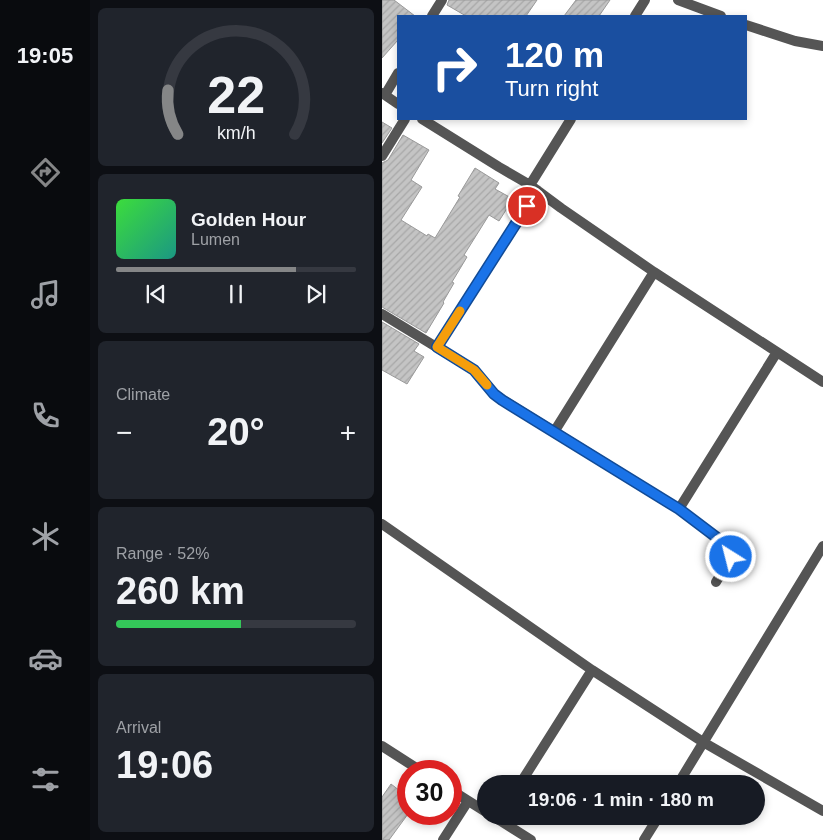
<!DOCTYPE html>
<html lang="en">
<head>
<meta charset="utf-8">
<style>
  :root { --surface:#171b24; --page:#20242c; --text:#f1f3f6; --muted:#9ea1a6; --line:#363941; --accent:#858687 }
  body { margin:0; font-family:Arial,sans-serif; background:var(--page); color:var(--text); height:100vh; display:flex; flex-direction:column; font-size:19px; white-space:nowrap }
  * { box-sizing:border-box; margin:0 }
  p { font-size:16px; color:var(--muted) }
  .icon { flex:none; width:28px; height:28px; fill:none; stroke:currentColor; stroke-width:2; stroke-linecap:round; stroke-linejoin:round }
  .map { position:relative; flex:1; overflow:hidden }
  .side { display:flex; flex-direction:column; gap:8px; padding:8px; background:#0d0f14; width:292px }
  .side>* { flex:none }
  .guide { position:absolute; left:15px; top:15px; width:350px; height:105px; border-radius:0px; box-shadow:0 2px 8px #0003; background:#1a4fa0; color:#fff; overflow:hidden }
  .speed { position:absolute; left:15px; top:760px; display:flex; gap:10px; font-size:25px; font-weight:700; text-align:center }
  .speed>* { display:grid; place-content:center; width:65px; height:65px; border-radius:50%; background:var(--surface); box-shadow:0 2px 8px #0003; line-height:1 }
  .speed .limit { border:8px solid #d22; background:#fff; color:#111 }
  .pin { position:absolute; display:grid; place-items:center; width:42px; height:42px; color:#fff; margin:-21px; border:2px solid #fff; border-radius:50%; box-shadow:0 1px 5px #0007 }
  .me { position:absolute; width:55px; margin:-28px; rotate:324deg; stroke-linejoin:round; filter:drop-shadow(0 0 4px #0008) }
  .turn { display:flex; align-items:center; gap:18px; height:105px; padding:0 25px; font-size:22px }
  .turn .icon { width:65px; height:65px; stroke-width:2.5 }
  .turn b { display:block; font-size:35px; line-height:42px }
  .big { font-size:38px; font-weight:700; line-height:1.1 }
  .side .tile { flex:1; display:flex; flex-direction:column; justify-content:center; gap:8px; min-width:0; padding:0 18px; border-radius:8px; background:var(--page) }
  .side .dial { align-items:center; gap:0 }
  .dial svg { height:130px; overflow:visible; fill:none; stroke:var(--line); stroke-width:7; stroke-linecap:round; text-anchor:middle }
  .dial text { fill:var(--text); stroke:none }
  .song { display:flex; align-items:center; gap:15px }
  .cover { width:60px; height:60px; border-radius:8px; background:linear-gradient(135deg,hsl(120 70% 55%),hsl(170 70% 35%)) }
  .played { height:5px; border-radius:2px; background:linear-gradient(90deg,var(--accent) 75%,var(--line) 75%) }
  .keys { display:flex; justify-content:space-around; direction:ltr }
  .heat { display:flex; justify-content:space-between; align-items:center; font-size:28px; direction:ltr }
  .charge { height:8px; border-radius:4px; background:linear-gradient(90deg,#34c759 52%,var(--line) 0) }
  .trip { position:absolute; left:95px; top:775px; width:288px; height:50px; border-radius:25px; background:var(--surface); box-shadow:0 2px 8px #0003; font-weight:700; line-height:50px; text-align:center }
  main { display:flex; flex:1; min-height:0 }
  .tab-bar { display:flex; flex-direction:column; width:90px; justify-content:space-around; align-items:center; background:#090b0e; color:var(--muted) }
  .tab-bar .icon { width:35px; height:35px }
  .tab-bar .active { color:var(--accent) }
  .tab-bar b { font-size:22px; color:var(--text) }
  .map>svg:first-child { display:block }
</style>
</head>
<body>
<main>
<nav class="tab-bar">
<b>19:05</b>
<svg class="icon active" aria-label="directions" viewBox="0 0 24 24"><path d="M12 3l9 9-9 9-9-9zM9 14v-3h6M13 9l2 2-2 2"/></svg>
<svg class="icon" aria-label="music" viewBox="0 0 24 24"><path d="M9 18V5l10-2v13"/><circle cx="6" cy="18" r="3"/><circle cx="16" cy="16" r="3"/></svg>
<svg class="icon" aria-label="phone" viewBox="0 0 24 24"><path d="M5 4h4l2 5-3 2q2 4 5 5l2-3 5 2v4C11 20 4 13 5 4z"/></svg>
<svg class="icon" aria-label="climate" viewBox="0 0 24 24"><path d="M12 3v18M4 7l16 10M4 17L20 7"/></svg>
<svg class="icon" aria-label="car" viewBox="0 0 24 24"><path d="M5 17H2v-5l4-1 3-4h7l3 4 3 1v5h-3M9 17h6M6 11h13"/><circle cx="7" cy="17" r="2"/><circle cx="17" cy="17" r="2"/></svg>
<svg class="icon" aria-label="filters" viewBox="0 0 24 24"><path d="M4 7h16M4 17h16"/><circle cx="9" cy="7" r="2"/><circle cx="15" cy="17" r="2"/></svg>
</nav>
<section class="side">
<div class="tile dial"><svg viewBox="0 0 100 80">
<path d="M14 69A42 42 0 1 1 86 69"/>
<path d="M14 69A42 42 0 0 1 8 42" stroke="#858687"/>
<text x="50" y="56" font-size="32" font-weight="700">22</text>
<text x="50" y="72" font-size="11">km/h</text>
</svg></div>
<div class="tile">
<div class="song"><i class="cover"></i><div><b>Golden Hour</b><p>Lumen</p></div></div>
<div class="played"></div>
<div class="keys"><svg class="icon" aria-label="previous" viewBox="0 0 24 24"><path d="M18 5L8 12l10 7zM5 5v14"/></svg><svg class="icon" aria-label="pause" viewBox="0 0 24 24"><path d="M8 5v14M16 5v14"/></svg><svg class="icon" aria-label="next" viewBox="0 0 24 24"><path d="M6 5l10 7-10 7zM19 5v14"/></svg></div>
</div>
<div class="tile"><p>Climate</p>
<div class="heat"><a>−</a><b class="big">20°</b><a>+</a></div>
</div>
<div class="tile"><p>Range · 52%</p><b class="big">260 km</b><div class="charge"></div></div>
<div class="tile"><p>Arrival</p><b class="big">19:06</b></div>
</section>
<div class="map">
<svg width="441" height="840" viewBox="0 0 441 840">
  <defs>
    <pattern id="building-hatch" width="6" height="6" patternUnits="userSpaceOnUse" patternTransform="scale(1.25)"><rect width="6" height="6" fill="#c4c4c4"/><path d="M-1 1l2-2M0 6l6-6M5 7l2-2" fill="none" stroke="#a7a7a7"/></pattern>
  </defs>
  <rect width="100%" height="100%" fill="#fff"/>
  <path fill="url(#building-hatch)" stroke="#999" d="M0 0H12L33 16H16V40L0 58Z
    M67 0H155L144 16H84L65 5Z
    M194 0H228L217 16H182Z
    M0 122 10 128 0 143Z
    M21 135 47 150 29 180 40 187 19 220 45 236 46 234 53 238 78 197 76 196 93 168 117 183 113 189 131 199 117 221 107 215 82 255 85 257 70 282 72 283 61 302 62 303 44 333 0 307V163L6 160Z
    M0 322 37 344 32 351 42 357 25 384 0 370Z
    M9 784 26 797V814L7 840H0V797Z"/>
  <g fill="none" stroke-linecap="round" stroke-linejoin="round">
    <path stroke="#555" stroke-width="10" d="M296 0 339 16
      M50 16 60 0
      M253 16 263 0
      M364 25 413 41 441 46
      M0 93 16 104
      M3 95 16 73
      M40 119 117 167 148 185 179 208 272 272 441 382
      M0 156 23 119
      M148 185 189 119
      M0 314 92 370 112 394 121 400 297 509 342 543 348 548 349 557 334 582
      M55 347 155 190
      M172 432 272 272
      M297 509 395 352
      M0 524 210 670 138 784
      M210 670 321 742 441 811
      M0 746 39 771
      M296 784 441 546
      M69 790 104 812
      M111 816 149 840
      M61 840 86 801
      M262 840 277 816"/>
  </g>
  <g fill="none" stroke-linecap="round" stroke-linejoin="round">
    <defs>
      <path id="route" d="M145 206 55 347 92 370 112 394 120 400 297 509 342 543 348 548 349 557"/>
    </defs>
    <use href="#route" stroke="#114b97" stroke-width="12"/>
    <use href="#route" stroke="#1a73e8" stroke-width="9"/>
    <path stroke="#f59e0b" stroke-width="9" d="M78 311 55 347 92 370 105 385"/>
  </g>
</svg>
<div class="speed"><div class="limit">30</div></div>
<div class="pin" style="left:145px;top:206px;background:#d93025"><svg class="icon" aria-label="arrive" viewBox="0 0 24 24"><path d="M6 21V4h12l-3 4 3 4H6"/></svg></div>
<svg class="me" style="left:349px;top:557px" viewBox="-20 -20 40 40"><circle r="17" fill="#1a73e8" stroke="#fff" stroke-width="3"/><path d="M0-11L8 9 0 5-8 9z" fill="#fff"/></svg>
<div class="trip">19:06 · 1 min · 180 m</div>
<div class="guide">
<div class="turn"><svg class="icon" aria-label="right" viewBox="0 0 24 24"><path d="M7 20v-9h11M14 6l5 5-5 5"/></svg><div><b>120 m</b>Turn right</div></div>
</div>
</div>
</main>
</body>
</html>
